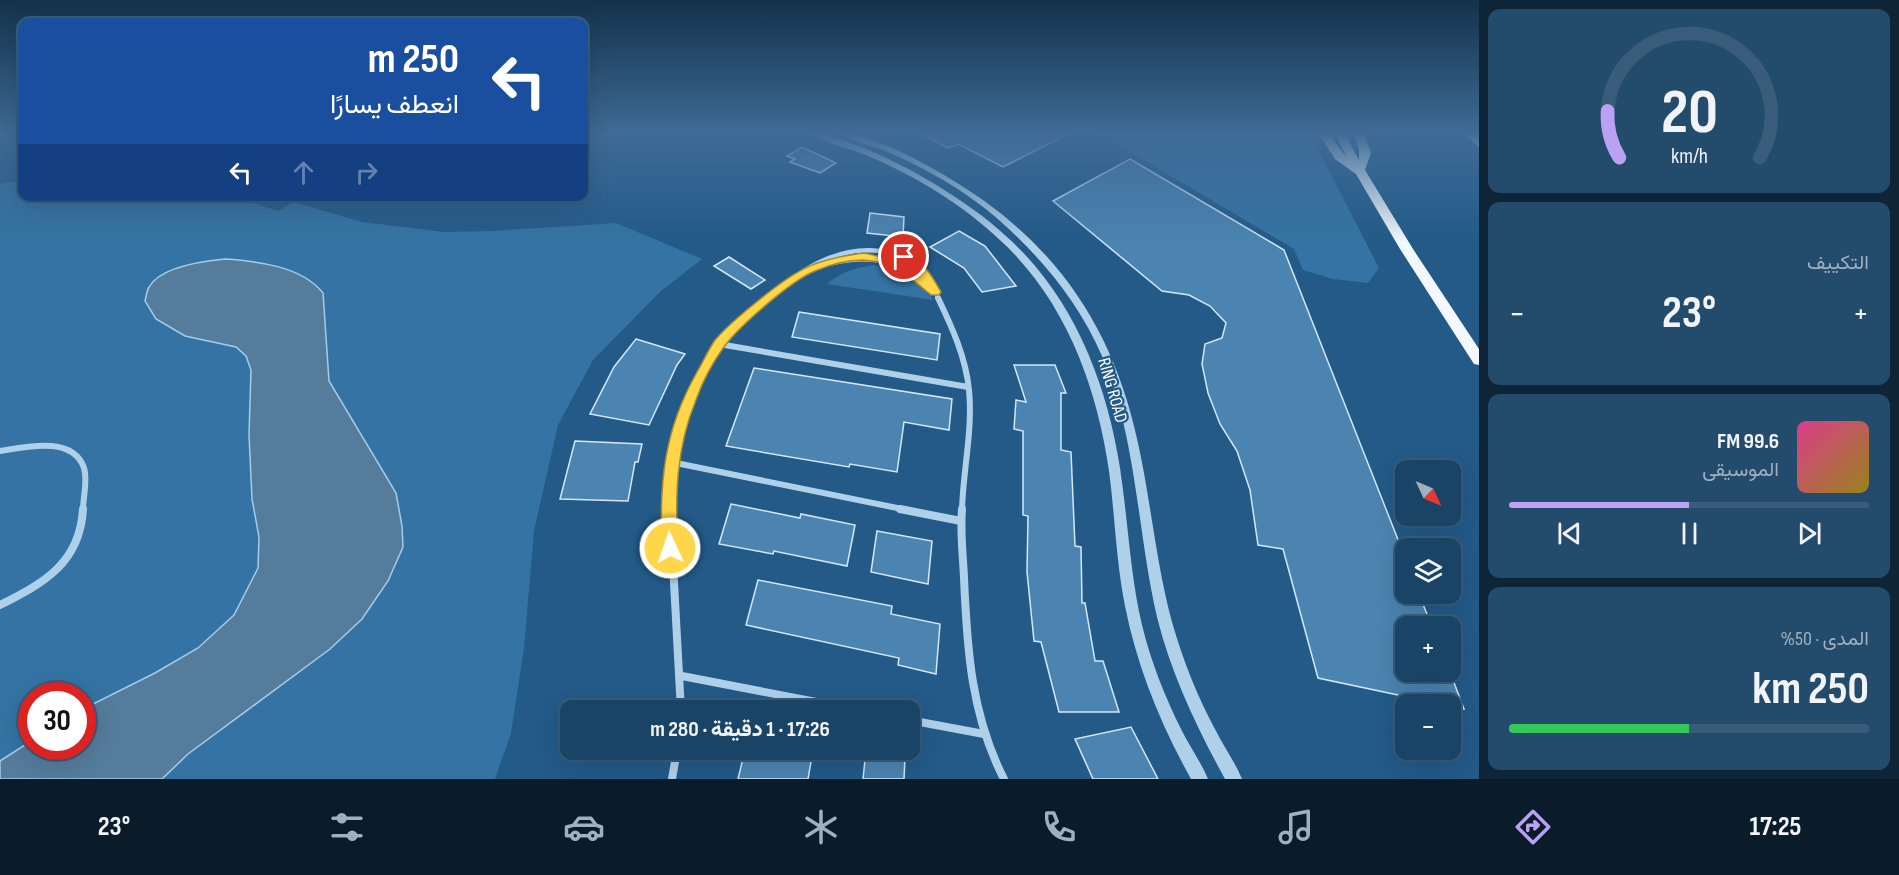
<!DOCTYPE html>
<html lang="ar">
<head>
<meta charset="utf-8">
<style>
  :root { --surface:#1a4466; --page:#234b6c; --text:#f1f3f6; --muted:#9fb0bf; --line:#385c7a; --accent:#bca0f2 }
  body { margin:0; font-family:"Sofia Sans Condensed",Vazirmatn,sans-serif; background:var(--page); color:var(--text); direction:rtl; height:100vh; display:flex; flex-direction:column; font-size:22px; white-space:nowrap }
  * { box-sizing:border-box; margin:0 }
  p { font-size:20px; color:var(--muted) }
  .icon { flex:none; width:33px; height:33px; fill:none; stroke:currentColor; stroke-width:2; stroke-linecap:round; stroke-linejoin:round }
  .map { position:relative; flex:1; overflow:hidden; direction:ltr }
  .side { display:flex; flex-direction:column; gap:9px; padding:9px; background:#0e2538; width:420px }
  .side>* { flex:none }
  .guide { position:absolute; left:18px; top:18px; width:570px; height:183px; border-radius:12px; box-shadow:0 6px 24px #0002,0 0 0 2px var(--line); direction:rtl; background:#1a4fa0; color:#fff; overflow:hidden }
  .needle { width:39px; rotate:134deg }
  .buttons { position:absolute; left:1395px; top:460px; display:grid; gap:12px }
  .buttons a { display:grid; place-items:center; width:66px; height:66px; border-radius:12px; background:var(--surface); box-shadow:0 6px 24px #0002,0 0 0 2px var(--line); font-size:30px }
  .speed { position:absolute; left:18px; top:682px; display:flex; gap:12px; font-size:30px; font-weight:700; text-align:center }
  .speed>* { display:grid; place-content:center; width:78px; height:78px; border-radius:50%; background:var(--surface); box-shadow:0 6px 24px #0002,0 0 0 2px var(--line); line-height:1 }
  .speed .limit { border:9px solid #d22; background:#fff; color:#111 }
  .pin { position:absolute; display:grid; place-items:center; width:51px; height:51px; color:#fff; margin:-26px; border:3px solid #fff; border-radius:50%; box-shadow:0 2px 6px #0007 }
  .me { position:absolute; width:66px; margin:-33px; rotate:357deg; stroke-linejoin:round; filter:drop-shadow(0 0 4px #0008) }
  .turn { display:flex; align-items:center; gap:21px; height:126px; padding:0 30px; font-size:27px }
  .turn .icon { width:78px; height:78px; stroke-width:2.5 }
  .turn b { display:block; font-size:42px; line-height:51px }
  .lanes { display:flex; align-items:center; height:57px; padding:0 30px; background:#0003; justify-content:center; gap:30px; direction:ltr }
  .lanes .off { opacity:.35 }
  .big { font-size:45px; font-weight:700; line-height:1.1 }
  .side .card { flex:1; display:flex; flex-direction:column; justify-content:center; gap:9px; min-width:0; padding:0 21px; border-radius:12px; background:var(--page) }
  .side .dial { align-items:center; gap:0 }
  .dial svg { height:156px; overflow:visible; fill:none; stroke:var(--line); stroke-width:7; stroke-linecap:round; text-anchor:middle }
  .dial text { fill:var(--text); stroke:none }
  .song { display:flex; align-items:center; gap:18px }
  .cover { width:72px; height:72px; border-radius:9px; background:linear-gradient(135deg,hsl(330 70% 55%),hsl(50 70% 35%)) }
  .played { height:6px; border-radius:3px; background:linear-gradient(90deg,var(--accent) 50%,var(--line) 50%) }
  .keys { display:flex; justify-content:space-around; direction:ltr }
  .heat { display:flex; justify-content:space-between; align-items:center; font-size:33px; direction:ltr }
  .charge { height:9px; border-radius:4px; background:linear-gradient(90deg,#34c759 50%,var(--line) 0) }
  .trip { position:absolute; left:560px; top:700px; width:360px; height:60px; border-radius:12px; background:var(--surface); box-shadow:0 6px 24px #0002,0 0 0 2px var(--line); font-weight:700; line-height:60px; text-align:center; direction:rtl }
  .dock { display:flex; height:96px; justify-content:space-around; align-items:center; background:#0a1b29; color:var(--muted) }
  .dock .icon { width:42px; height:42px }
  .dock .selected { color:var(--accent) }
  .dock b { font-size:27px; color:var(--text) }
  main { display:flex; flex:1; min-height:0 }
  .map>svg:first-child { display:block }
</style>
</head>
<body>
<main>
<section class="side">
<div class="card dial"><svg viewBox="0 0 100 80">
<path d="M14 69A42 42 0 1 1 86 69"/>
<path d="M14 69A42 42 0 0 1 8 45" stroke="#bca0f2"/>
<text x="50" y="56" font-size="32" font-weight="700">20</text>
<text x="50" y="72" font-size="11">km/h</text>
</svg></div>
<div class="card"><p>التكييف</p>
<div class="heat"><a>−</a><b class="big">23°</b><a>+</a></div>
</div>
<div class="card">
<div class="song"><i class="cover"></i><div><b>99.6 FM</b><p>الموسيقى</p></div></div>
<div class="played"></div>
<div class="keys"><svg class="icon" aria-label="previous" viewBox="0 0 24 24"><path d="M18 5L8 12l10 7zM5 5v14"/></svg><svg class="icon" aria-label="pause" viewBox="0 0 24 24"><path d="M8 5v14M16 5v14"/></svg><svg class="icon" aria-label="next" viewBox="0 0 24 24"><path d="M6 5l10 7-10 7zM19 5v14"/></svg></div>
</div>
<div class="card"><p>المدى · 50%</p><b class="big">250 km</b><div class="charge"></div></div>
</section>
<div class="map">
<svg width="1479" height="779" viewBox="0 0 1479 779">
  <rect width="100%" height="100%" fill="#235a88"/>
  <path fill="#3473a3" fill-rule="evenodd" d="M1100 134H1310L1379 268 1368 283 1333 279 1303 270 1294 249Z
    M10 182H22V196H231L278 211 294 202 362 222 444 232 494 231 616 223 702 259 661 291 593 360 558 425 534 531 524 648 511 733 495 779H0V184ZM32 696H82V747H32Z
    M873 265C901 269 919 275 933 300L827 284C841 272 854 268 873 265Z"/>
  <path fill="#567c9c" stroke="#a3ccea" stroke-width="1.5" d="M225 259C256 261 302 266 323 293L329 381 396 493 402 526 403 547 388 581 362 619 330 649 188 754 162 779H0V761L31 741 32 747H82L83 709 155 673 198 648 234 615 258 568 259 537 252 499 249 435 251 370 246 356 236 347 185 336 156 319 145 301C146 297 147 290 149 287 161 266 204 261 225 259Z"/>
  <path fill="#4b84b0" stroke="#d3e7f7" stroke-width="1.5" d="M922 134H1068L1003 167 958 144 948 148Z
    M802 147 836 163 820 173 790 162 795 159 787 156Z
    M1130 159 1284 250 1406 560V594H1419L1432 627H1406V672H1450L1464 709 1318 678 1283 549 1258 545 1250 490 1237 451 1220 424 1208 393 1202 364 1205 344 1222 338 1226 323 1210 306 1189 295 1162 291 1053 201Z
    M870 213 904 217 903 237 867 233Z
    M959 231 985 246 1016 286 982 292 964 268 930 247Z
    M729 257 765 280 751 289 714 266Z
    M799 312 940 334 937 360 792 337Z
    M636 339 685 354 677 365 649 425 590 414 614 367Z
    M1014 365H1055L1066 393H1061V450L1071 452 1075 546 1081 547 1082 603H1085L1095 661H1103L1119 712H1059L1041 642 1034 641 1027 572 1028 516 1023 515V431L1014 429 1016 400 1026 402Z
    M754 368 952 399 949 430 904 422 897 472 850 464 849 467 726 446Z
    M575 441 642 444 638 462H635L628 501 560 499Z
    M731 504 800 518 801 514 855 525 847 566 774 551 773 554 719 544Z
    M877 531 932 541 928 584 871 572Z
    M758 580 892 606 891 614 940 624 936 674 898 665 899 658 746 625Z
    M1131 727 1158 779H1093L1075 739Z
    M745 750H813L808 779H738Z
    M866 750 905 757 904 779H863Z"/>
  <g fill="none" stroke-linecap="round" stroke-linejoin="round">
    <path stroke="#afd0e9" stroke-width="4.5" d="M816 267C865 253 893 256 932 290
      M766 299C800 270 839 243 887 252 900 255 914 260 924 271 931 278 934 290 939 299"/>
    <path stroke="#afd0e9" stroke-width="6" d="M938 298C952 327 966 358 969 390 973 430 963 470 962 510
      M719 344 968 387
      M0 451C25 447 73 435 84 468 88 481 83 497 83 510
      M671 462 907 510
      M670 510C668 459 680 404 708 361 723 337 747 316 768 298"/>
    <path stroke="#afd0e9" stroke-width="8" d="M670 509 681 711
      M900 509 961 521
      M962 509C960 532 963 555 964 578 967 648 971 715 1004 779
      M0 605C44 583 80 563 83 509
      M682 676 863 711
      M909 720 984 734
      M672 779 677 750"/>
    <path fill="#afd0e9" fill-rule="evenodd" d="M813 134C843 134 912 169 938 186 962 201 986 217 1007 237 1073 296 1107 383 1120 468 1128 520 1130 574 1142 625 1151 662 1165 697 1182 731 1190 747 1201 762 1208 779H1191C1161 725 1137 667 1125 606 1116 561 1115 516 1109 471 1097 386 1065 300 1001 241 963 205 916 176 868 156 851 148 828 145 813 134Z
      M841 134C872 134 923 162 949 178 1054 240 1113 326 1138 443 1151 502 1156 563 1172 622 1183 660 1197 696 1216 731 1224 747 1235 762 1242 779H1225C1197 728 1171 674 1157 617 1137 531 1137 438 1102 356 1079 303 1042 258 999 220 966 191 924 167 883 150 870 145 853 142 841 134Z"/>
    <path fill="#f2f8fe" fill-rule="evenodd" d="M1319 134H1329L1347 158 1335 134H1345L1359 160V149L1354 134H1364L1371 153 1365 170 1413 249 1479 349V365L1474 364 1400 249 1356 174 1335 159Z
      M1463 134H1474L1479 138V147Z"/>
  </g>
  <linearGradient id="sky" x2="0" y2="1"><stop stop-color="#13324b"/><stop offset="0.55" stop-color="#3f6b96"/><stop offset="1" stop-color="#3f6b96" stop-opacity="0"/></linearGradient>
  <rect width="1479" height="243" fill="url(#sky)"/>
  <path fill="#ffd54a" stroke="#a68a30" stroke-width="1.5" d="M864 253 901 261 909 266 899 257 904 254C924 260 932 276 941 292L939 295H931C911 278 892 261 863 260 847 260 829 265 815 271 792 280 738 327 724 347 713 362 702 383 696 400 676 448 675 497 678 548L676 553 670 555 664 553 662 548C659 482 664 430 697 372 703 362 708 350 715 340 727 326 744 312 759 300 797 269 815 259 864 253Z"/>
  <g text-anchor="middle" stroke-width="4.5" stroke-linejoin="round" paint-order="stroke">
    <g font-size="18" fill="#fff" stroke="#235a88">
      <text transform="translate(1113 390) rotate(74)" y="6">RING ROAD</text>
    </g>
  </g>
</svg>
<div class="buttons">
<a><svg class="needle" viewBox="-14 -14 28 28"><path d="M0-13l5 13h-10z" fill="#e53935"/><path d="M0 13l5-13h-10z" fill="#9fb0bf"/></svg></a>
<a><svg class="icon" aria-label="layers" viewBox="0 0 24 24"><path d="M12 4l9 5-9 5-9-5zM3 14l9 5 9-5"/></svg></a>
<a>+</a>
<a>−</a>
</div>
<div class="speed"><div class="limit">30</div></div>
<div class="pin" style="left:904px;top:257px;background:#d93025"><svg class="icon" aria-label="arrive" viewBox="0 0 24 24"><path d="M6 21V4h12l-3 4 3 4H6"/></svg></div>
<svg class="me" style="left:670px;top:548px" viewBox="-20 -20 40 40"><circle r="17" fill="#ffd54a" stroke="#fff" stroke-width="3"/><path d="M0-11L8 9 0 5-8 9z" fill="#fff"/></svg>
<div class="trip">17:26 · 1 دقيقة · 280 m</div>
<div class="guide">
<div class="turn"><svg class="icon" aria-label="left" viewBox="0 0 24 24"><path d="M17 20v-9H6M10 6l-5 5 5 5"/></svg><div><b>250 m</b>انعطف يسارًا</div></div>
<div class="lanes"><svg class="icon" aria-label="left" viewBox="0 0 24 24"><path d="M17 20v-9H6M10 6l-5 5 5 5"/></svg><svg class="icon off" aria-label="ahead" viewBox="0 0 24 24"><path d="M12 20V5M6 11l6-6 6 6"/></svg><svg class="icon off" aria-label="right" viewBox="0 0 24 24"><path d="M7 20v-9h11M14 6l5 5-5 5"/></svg></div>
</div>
</div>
</main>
<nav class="dock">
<b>17:25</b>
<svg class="icon selected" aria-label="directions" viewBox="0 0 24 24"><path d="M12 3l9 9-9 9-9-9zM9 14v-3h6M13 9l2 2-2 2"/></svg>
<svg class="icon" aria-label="music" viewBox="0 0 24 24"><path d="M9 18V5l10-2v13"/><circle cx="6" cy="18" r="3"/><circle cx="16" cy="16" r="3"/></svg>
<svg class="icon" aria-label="phone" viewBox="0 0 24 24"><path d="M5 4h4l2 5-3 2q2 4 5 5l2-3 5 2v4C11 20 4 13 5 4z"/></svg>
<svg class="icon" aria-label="climate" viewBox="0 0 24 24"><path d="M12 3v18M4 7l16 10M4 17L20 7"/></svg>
<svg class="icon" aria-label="car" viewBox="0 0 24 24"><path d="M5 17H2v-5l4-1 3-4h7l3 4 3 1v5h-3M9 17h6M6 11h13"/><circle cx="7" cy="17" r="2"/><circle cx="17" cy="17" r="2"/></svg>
<svg class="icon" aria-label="filters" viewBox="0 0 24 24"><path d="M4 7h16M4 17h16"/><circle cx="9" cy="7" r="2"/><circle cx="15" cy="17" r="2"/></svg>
<b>23°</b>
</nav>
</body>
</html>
